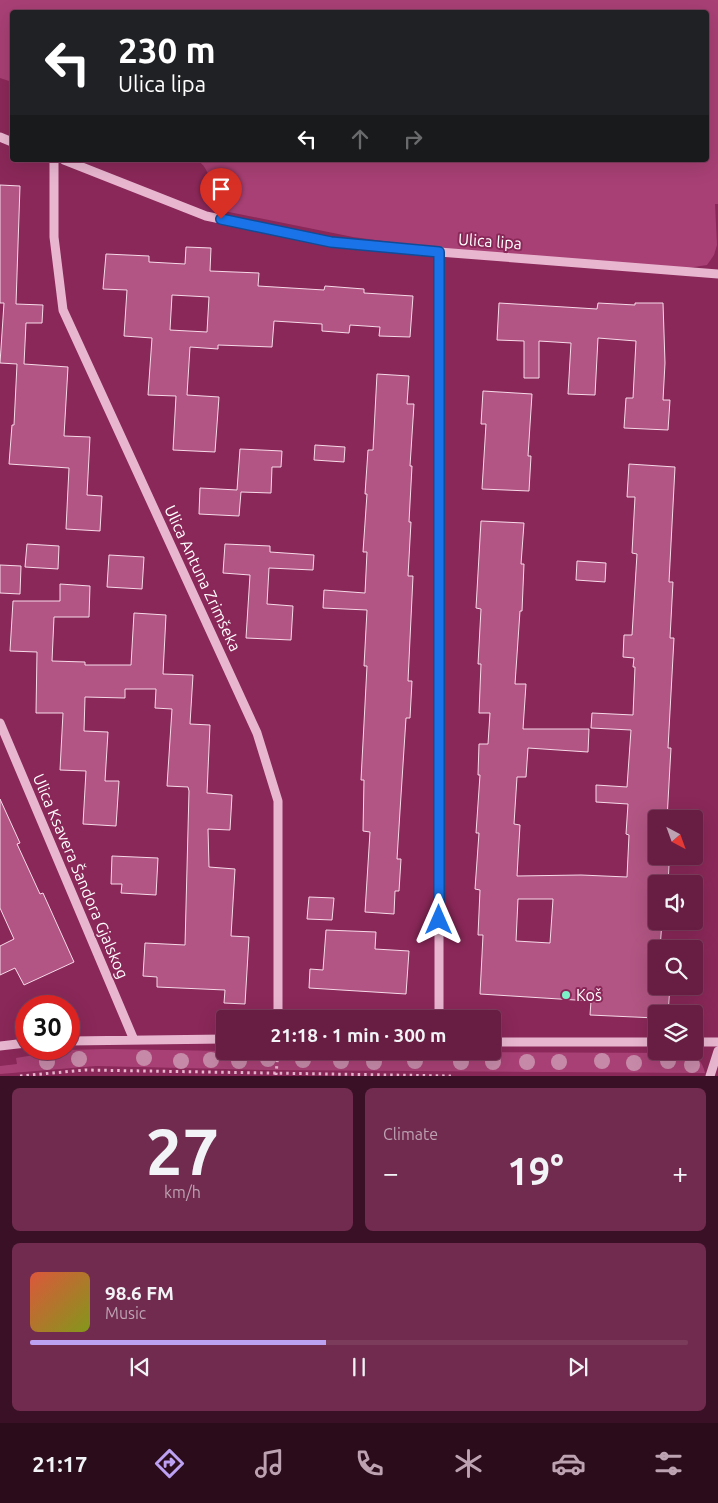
<!DOCTYPE html>
<html lang="en">
<head>
<meta charset="utf-8">
<style>
  :root { --surface:#681e43; --page:#702b4e; --text:#f1f3f6; --muted:#bda2b2; --line:#7b3c5c; --accent:#bca0f2 }
  body { margin:0; font-family:Ubuntu,sans-serif; background:var(--page); color:var(--text); height:100vh; display:flex; flex-direction:column; font-size:19px; white-space:nowrap }
  * { box-sizing:border-box; margin:0 }
  p { font-size:16px; color:var(--muted) }
  .icon { flex:none; width:28px; height:28px; fill:none; stroke:currentColor; stroke-width:2; stroke-linecap:round; stroke-linejoin:round }
  .map { position:relative; height:1076px; overflow:hidden }
  .drawer { display:flex; flex-direction:column; gap:12px; padding:12px; background:#391025; flex:1 }
  .drawer>* { flex:none }
  .hud { position:absolute; left:10px; top:10px; width:699px; height:152px; border-radius:5px; box-shadow:0 5px 20px #0002,0 0 0 1px var(--line); background:#202124; color:#fff; overflow:hidden }
  .needle { width:32px; rotate:139deg }
  .controls { position:absolute; left:648px; top:810px; display:grid; gap:10px }
  .controls a { display:grid; place-items:center; width:55px; height:55px; border-radius:5px; background:var(--surface); box-shadow:0 5px 20px #0002,0 0 0 1px var(--line); font-size:25px }
  .speed { position:absolute; left:15px; top:995px; display:flex; gap:10px; font-size:25px; font-weight:700; text-align:center }
  .speed>* { display:grid; place-content:center; width:65px; height:65px; border-radius:50%; background:var(--surface); box-shadow:0 5px 20px #0002,0 0 0 1px var(--line); line-height:1 }
  .speed .limit { border:8px solid #d22; background:#fff; color:#111 }
  .pin { position:absolute; display:grid; place-items:center; width:42px; height:42px; color:#fff; margin:-51px -21px; border-radius:50% 50% 50% 0; rotate:-45deg; box-shadow:0 0 5px #0007 }
  .pin .icon { rotate:45deg }
  .me { position:absolute; width:55px; margin:-28px; rotate:0deg; stroke-linejoin:round; filter:drop-shadow(0 0 4px #0008) }
  .turn { display:flex; align-items:center; gap:18px; height:105px; padding:0 25px; font-size:22px }
  .turn .icon { width:65px; height:65px; stroke-width:2.5 }
  .turn b { display:block; font-size:35px; line-height:42px }
  .lanes { display:flex; align-items:center; height:48px; padding:0 25px; background:#0003; justify-content:center; gap:25px; direction:ltr }
  .lanes .off { opacity:.35 }
  .big { font-size:38px; font-weight:600; line-height:1.1 }
  .drawer .card { flex:1; display:flex; flex-direction:column; justify-content:center; gap:8px; min-width:0; padding:0 18px; border-radius:8px; background:var(--page) }
  .drawer .dial { align-items:center; gap:0 }
  .dial b { font-size:65px; line-height:1 }
  .song { display:flex; align-items:center; gap:15px }
  .cover { width:60px; height:60px; border-radius:8px; background:linear-gradient(135deg,hsl(10 70% 55%),hsl(70 70% 35%)) }
  .played { height:5px; border-radius:2px; background:linear-gradient(90deg,var(--accent) 45%,var(--line) 45%) }
  .keys { display:flex; justify-content:space-around; direction:ltr }
  .heat { display:flex; justify-content:space-between; align-items:center; font-size:28px; direction:ltr }
  .drawer .tiles { flex:1; display:grid; gap:12px; grid-template-columns:1fr 1fr }
  .card:last-child { grid-column:span 2 }
  .trip { position:absolute; left:216px; top:1010px; width:285px; height:50px; border-radius:5px; background:var(--surface); box-shadow:0 5px 20px #0002,0 0 0 1px var(--line); font-weight:600; line-height:50px; text-align:center }
  .menu { display:flex; height:80px; justify-content:space-around; align-items:center; background:#2a0c1b; color:var(--muted) }
  .menu .icon { width:35px; height:35px }
  .menu .selected { color:var(--accent) }
  .menu b { font-size:22px; color:var(--text) }
  .map>svg:first-child { display:block }
</style>
</head>
<body>
<div class="map">
<svg width="718" height="1076" viewBox="0 0 718 1076">
  <rect width="100%" height="100%" fill="#8a2859"/>
  <path fill="#a84075" d="M0 0H718V204H715L717 245 714 255 707 265 688 268 458 250 398 243 353 237 224 211 209 207C210 190 213 170 197 160H706V12H12V82L0 78Z
    M108 1049 225 1051 685 1053C696 1055 703 1062 705 1073L269 1070 96 1066 0 1074V1066L17 1064 16 1058 65 1050Z"/>
  <path fill="#b25584" stroke="#f7dae9" fill-rule="evenodd" d="M0 185 20 186 16 304 43 305 42 323H26L24 364 68 367 64 436 90 437 87 495 102 496 100 531 66 529 69 468 9 464 12 425H14L17 364 0 363 4 303H0Z
    M186 247 211 248 210 271 259 273 258 286 324 290 325 286 364 289V293L413 296 410 337 379 336 380 327 350 325 349 333 322 331V324L274 321 272 347 218 345V349L190 347 187 395 219 397 215 452 173 450 176 396 148 395 152 338 124 336 127 290 103 289 106 254 149 256V262L185 264ZM172 295 209 297 207 332 170 330Z
    M499 303 597 309 598 303 635 305V303H663L665 363 663 400H670L668 430 624 428 626 398H633L636 341 598 338 595 395 568 394 571 343 539 341V378H524V341L497 340Z
    M377 374 409 376 407 404H414L410 466H412L409 522H411L408 576H413L408 681H412L410 718H406L400 811 397 859H401L399 891H395L394 914 365 912 370 832 363 831 364 780H361L367 666H364L367 610 323 608 324 590 365 593 367 552H363L367 494H365L368 450H373Z
    M483 391 532 394 528 456H531L529 491 482 489 486 424H481Z
    M315 445 345 447 344 462 314 460Z
    M240 449 282 451 281 467H272L271 493 241 492 239 516 199 514 200 488 237 490Z
    M629 464 675 467 669 582H673L670 638H674L668 748H671L667 819H656V864L669 865 668 884H656V921H662L660 949H656V986H670L668 1014H656V1018L590 1015 591 1001 480 994 483 935H478L480 890 475 889 479 833H476L480 775H478L479 744H488L490 713H479L481 664H478L481 609 476 608 481 521 524 523 521 564H524L522 611H520L515 684H526L523 729H589L588 752 528 748 526 777H517L514 824 520 825 517 876 581 875 627 877 629 835 626 834 628 804 596 802V785L627 787 631 730 591 728 592 713 633 715 635 667H633L634 658 623 657 624 635H632L637 554 632 553 635 497H627ZM518 899H553L550 943 516 941Z
    M27 544 59 546 58 569 25 567Z
    M225 544 270 546V552L314 555 313 570 269 568 267 604 293 606 291 640 246 638 250 575 223 573Z
    M109 555 144 557 142 589 107 587Z
    M577 561 606 563 605 582 576 580Z
    M0 565 21 566 20 594 0 593Z
    M60 584 90 586 89 617H54L52 661 85 662V665H131L134 613 166 615 163 674 193 675 190 724 210 725 207 793 232 795 230 830 208 829 209 867 235 869 231 936 249 937 245 1004 224 1003 225 990 157 987V977L143 976 145 943 185 945 189 791 188 787 167 786 172 709 155 708 156 689H125V698L85 697 84 731 108 732 105 781H119L116 826 83 824 86 771 60 770 63 713H36L37 652 10 651 13 601H60Z
    M0 799 20 843 17 844 40 894 43 893 74 962 24 985 15 968 0 975V946L14 939 0 908Z
    M112 856 158 858 156 895 121 893 122 884H111Z
    M309 897 334 898 332 920 307 919Z
    M326 930 376 932 375 949 409 951 406 994 309 988 310 969 323 970Z"/>
  <g fill="none" stroke-linecap="round" stroke-linejoin="round">
    <path stroke="#e9b6d0" stroke-width="3" stroke-dasharray="2.5 4" stroke-linecap="butt" d="M276 1075 278 1051
      M20 1076 85 1070 451 1076"/>
    <path stroke="#e9b6d0" stroke-width="9" d="M0 137 12 142
      M54 160V237L63 310 257 733 278 801V1019
      M64 160 206 216 331 242 439 252 718 274
      M0 723 134 1040
      M439 1019V252
      M69 1041 225 1039
      M492 1042H656
      M694 1042H718
      M0 1046 26 1043
      M710 1076 718 1051"/>
  </g>
  <g fill="#c68aa8">
    <circle cx="144" cy="1058" r="8"/>
    <circle cx="79" cy="1059" r="8"/>
    <circle cx="268" cy="1059" r="8"/>
    <circle cx="211" cy="1060" r="8"/>
    <circle cx="303" cy="1060" r="8"/>
    <circle cx="181" cy="1061" r="8"/>
    <circle cx="239" cy="1061" r="8"/>
    <circle cx="341" cy="1061" r="8"/>
    <circle cx="415" cy="1061" r="8"/>
    <circle cx="602" cy="1061" r="8"/>
    <circle cx="668" cy="1061" r="8"/>
    <circle cx="47" cy="1062" r="8"/>
    <circle cx="374" cy="1062" r="8"/>
    <circle cx="461" cy="1062" r="8"/>
    <circle cx="493" cy="1062" r="8"/>
    <circle cx="527" cy="1062" r="8"/>
    <circle cx="559" cy="1062" r="8"/>
    <circle cx="634" cy="1063" r="8"/>
    <circle cx="692" cy="1065" r="8"/>
  </g>
  <g fill="none" stroke-linecap="round" stroke-linejoin="round">
    <defs>
      <path id="route" d="M221 219 331 242 439 252V920"/>
    </defs>
    <use href="#route" stroke="#114b97" stroke-width="12"/>
    <use href="#route" stroke="#1a73e8" stroke-width="9"/>
  </g>
  <circle fill="#7cf1c8" stroke="#8a2859" stroke-width="2" cx="566" cy="995" r="5"/>
  <g text-anchor="middle" stroke-width="4" stroke-linejoin="round" paint-order="stroke">
    <g font-size="16" fill="#fff" stroke="#8a2859">
      <text transform="translate(490 241) rotate(4)" y="6">Ulica lipa</text>
      <text transform="translate(203 578) rotate(65)" y="6">Ulica Antuna Zrimšeka</text>
      <text transform="translate(81 876) rotate(67)" y="6">Ulica Ksavera Šandora Gjalskog</text>
    </g>
    <g font-size="16" fill="#fff" stroke="#8a2859" text-anchor="start">
      <text x="576" y="1001">Koš</text>
    </g>
  </g>
</svg>
<div class="controls">
<a><svg class="needle" viewBox="-14 -14 28 28"><path d="M0-13l5 13h-10z" fill="#e53935"/><path d="M0 13l5-13h-10z" fill="#bda2b2"/></svg></a>
<a><svg class="icon" aria-label="sound" viewBox="0 0 24 24"><path d="M4 9h4l5-4v14l-5-4H4zM17 9q2 3 0 6"/></svg></a>
<a><svg class="icon" aria-label="search" viewBox="0 0 24 24"><circle cx="10" cy="10" r="6"/><path d="M15 15l6 6"/></svg></a>
<a><svg class="icon" aria-label="layers" viewBox="0 0 24 24"><path d="M12 4l9 5-9 5-9-5zM3 14l9 5 9-5"/></svg></a>
</div>
<div class="speed"><div class="limit">30</div></div>
<div class="pin" style="left:221px;top:219px;background:#d93025"><svg class="icon" aria-label="arrive" viewBox="0 0 24 24"><path d="M6 21V4h12l-3 4 3 4H6"/></svg></div>
<svg class="me" style="left:439px;top:920px" viewBox="-20 -20 40 40"><path d="M0-17L14 15 0 8-14 15z" fill="#1a73e8" stroke="#fff" stroke-width="4"/></svg>
<div class="trip">21:18 · 1 min · 300 m</div>
<div class="hud">
<div class="turn"><svg class="icon" aria-label="left" viewBox="0 0 24 24"><path d="M17 20v-9H6M10 6l-5 5 5 5"/></svg><div><b>230 m</b>Ulica lipa</div></div>
<div class="lanes"><svg class="icon" aria-label="left" viewBox="0 0 24 24"><path d="M17 20v-9H6M10 6l-5 5 5 5"/></svg><svg class="icon off" aria-label="ahead" viewBox="0 0 24 24"><path d="M12 20V5M6 11l6-6 6 6"/></svg><svg class="icon off" aria-label="right" viewBox="0 0 24 24"><path d="M7 20v-9h11M14 6l5 5-5 5"/></svg></div>
</div>
</div>
<section class="drawer">
<div class="tiles">
<div class="card dial"><b>27</b><p>km/h</p></div>
<div class="card"><p>Climate</p>
<div class="heat"><a>−</a><b class="big">19°</b><a>+</a></div>
</div>
<div class="card">
<div class="song"><i class="cover"></i><div><b>98.6 FM</b><p>Music</p></div></div>
<div class="played"></div>
<div class="keys"><svg class="icon" aria-label="previous" viewBox="0 0 24 24"><path d="M18 5L8 12l10 7zM5 5v14"/></svg><svg class="icon" aria-label="pause" viewBox="0 0 24 24"><path d="M8 5v14M16 5v14"/></svg><svg class="icon" aria-label="next" viewBox="0 0 24 24"><path d="M6 5l10 7-10 7zM19 5v14"/></svg></div>
</div>
</div>
</section>
<nav class="menu">
<b>21:17</b>
<svg class="icon selected" aria-label="directions" viewBox="0 0 24 24"><path d="M12 3l9 9-9 9-9-9zM9 14v-3h6M13 9l2 2-2 2"/></svg>
<svg class="icon" aria-label="music" viewBox="0 0 24 24"><path d="M9 18V5l10-2v13"/><circle cx="6" cy="18" r="3"/><circle cx="16" cy="16" r="3"/></svg>
<svg class="icon" aria-label="phone" viewBox="0 0 24 24"><path d="M5 4h4l2 5-3 2q2 4 5 5l2-3 5 2v4C11 20 4 13 5 4z"/></svg>
<svg class="icon" aria-label="climate" viewBox="0 0 24 24"><path d="M12 3v18M4 7l16 10M4 17L20 7"/></svg>
<svg class="icon" aria-label="car" viewBox="0 0 24 24"><path d="M5 17H2v-5l4-1 3-4h7l3 4 3 1v5h-3M9 17h6M6 11h13"/><circle cx="7" cy="17" r="2"/><circle cx="17" cy="17" r="2"/></svg>
<svg class="icon" aria-label="filters" viewBox="0 0 24 24"><path d="M4 7h16M4 17h16"/><circle cx="9" cy="7" r="2"/><circle cx="15" cy="17" r="2"/></svg>
</nav>
</body>
</html>
